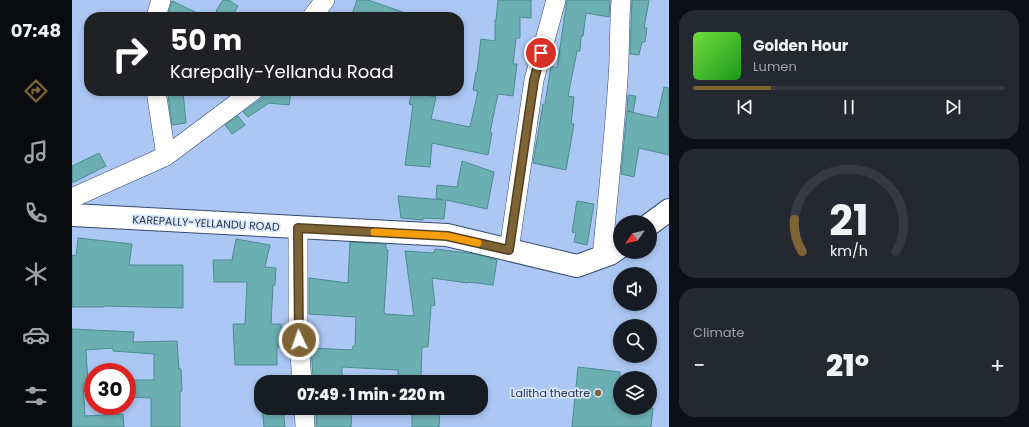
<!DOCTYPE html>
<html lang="en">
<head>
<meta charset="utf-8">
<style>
  :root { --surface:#171b24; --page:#242831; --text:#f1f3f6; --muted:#9ea1a6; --line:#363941; --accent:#7e6335 }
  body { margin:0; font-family:Poppins,sans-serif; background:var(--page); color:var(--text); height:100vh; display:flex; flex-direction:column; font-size:15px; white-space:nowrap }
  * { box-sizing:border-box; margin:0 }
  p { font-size:13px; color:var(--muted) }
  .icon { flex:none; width:22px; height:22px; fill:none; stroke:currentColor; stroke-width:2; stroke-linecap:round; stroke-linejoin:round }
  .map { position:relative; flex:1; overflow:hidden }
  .drawer { display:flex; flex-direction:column; gap:10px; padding:10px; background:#0d0f14; width:360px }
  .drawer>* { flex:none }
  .hud { position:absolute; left:12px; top:12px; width:380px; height:84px; border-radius:16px; box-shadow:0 2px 6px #0003; background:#202124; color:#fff; overflow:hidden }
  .needle { width:26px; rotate:236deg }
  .fabs { position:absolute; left:541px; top:215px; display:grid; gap:8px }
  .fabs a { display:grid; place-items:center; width:44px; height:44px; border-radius:50%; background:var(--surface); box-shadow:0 2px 6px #0003; font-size:20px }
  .speed { position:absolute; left:12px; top:363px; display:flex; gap:8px; font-size:20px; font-weight:700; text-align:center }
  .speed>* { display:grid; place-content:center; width:52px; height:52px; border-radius:50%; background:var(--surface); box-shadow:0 2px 6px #0003; line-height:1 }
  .speed .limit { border:6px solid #d22; background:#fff; color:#111 }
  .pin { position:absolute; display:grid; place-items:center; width:34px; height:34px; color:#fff; margin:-17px; border:2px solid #fff; border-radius:50%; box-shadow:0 1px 4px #0007 }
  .me { position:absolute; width:44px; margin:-22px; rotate:357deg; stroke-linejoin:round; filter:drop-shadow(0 0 3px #0008) }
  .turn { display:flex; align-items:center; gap:14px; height:84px; padding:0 20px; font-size:18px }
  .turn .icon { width:52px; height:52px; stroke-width:2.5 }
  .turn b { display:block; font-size:28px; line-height:34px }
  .big { font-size:30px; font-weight:800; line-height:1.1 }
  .drawer .widget { flex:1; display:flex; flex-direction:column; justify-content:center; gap:6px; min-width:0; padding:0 14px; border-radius:16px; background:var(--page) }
  .drawer .dial { align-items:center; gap:0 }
  .dial svg { height:104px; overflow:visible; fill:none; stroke:var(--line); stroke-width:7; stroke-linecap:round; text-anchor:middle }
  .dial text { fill:var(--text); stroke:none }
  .song { display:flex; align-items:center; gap:12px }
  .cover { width:48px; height:48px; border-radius:6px; background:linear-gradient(135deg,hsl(100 70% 55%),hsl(120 70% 35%)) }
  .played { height:4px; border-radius:2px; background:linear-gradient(90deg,var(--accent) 25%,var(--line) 25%) }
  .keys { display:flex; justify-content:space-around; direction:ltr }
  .heat { display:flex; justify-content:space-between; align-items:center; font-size:22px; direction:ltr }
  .trip { position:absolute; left:182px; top:375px; width:234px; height:40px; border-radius:16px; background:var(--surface); box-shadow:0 2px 6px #0003; font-weight:800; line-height:40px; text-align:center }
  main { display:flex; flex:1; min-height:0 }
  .menu { display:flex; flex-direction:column; width:72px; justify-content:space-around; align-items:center; background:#090b0e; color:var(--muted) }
  .menu .icon { width:28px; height:28px }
  .menu .current { color:var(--accent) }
  .menu b { font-size:18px; color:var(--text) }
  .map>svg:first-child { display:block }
</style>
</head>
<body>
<main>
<nav class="menu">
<b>07:48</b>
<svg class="icon current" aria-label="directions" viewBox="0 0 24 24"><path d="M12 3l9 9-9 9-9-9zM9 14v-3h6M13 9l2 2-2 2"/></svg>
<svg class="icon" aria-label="music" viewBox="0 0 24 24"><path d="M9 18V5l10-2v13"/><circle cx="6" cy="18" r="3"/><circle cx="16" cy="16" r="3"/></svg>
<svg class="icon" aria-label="phone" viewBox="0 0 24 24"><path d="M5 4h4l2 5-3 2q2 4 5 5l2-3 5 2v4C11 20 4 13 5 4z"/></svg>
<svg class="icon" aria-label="climate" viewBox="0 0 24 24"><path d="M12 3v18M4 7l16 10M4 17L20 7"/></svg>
<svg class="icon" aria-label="car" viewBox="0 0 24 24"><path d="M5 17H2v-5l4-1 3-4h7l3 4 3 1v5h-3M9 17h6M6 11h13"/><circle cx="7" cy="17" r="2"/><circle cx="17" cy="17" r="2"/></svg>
<svg class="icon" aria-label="filters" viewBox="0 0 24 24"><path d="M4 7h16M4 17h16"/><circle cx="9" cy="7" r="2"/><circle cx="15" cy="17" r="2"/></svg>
</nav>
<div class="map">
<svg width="597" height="427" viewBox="0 0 597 427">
  <rect width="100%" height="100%" fill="#acc7f3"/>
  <path fill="#6cafb2" stroke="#498c8f" d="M151 0H157L166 6 160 17H154L144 11Z
    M285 0H296L339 15V17H279Z
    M426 0H459V18L448 17V38H444L441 64H445L441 96 426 94 418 132 420 133 416 155 360 143 358 167 333 165 341 105 337 104 340 92 364 97 359 119 398 127 406 91 401 90 404 72H405L409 39 423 41V20H424Z
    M495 0H538L537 17 514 13 511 36H509L508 51H505L496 96 502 97 499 124H502L494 170 461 163 471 104H473L479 66 485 68Z
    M560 0H577L572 28H575L573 42H570L567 55 558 54Z
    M100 1 134 17H95Z
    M592 87 597 88V155L567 148 562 177 549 174 555 111 585 118Z
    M192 91H219L217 105 197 103 176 117 171 112 188 100 191 96Z
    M111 92 114 123 100 125 96 95 97 94Z
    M556 95 564 96 561 112 555 110Z
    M166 116 173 125 160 134 153 125Z
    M27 153 34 166 0 183V166Z
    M390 161 422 172 415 209 374 200 372 219 351 218V220L329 218 326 196 371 200 364 198 365 185 385 187Z
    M505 201 522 204 515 245 502 242 504 233 500 232Z
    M6 238 60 244 57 265H111V308L32 306V307H0V255L4 256Z
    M164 239 198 245 193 267 204 268 203 285H201L199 324H209L210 347H205V365H163L161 324H173L175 282H142L141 260H160Z
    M278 242 314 244V250H316L312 313 314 314 342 316 333 251 362 253 363 249 403 254 425 260 421 285 396 282V283L360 278 363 305 359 306 356 347H350L349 378 326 376V370L270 367V378L241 376 239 348 280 350 281 346H283L284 317 237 314V278L276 283Z
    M0 329 62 332 61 342 105 341 107 369H109L110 391H108V427H79V398L55 397V380H82V354L41 351V348L14 350 16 384H11L13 416 51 414 52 427H0Z
    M506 367 548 372V408H581L579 427H500Z
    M190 408H211L213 427H192Z
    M245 408H280L279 427H244Z
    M340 408H368L367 427H340Z"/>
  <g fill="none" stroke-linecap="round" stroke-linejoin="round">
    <defs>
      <path id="minor" d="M84 17 89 0
        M240 17 253 0
        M94 156 181 91
        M0 198 94 156 84 91
        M226 229V327L230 382
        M437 250 462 80 484 0
        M530 257C536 198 542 138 546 79 548 53 547 26 549 0
        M232 408 233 427"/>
      <path id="tertiary" d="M0 215 375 235 505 266 538 254 548 247
        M578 224 597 210"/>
    </defs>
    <use href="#minor" stroke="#344b70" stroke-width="20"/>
    <use href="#tertiary" stroke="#344b70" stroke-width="24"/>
    <use href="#minor" stroke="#fff" stroke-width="19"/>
    <use href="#tertiary" stroke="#fff" stroke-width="22"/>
  </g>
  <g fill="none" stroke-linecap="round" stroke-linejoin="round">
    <defs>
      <path id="route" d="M227 340 226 228 375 236 437 250 462 80 469 53"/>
    </defs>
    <use href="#route" stroke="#524022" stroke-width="10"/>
    <use href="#route" stroke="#7e6335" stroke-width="7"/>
    <path stroke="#f59e0b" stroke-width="7" d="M302 232 375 236 406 243"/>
  </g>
  <circle fill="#7e6335" stroke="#d9e8fe" stroke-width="1.5" cx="526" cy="393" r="4"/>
  <g text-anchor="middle" stroke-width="3.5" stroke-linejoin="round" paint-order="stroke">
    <g font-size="11" fill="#293445" stroke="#d9e8fe">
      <text transform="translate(134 223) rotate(3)" y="4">KAREPALLY-YELLANDU ROAD</text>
    </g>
    <g font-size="11" fill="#293445" stroke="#d9e8fe" text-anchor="end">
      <text x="518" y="397">Lalitha theatre</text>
    </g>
  </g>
</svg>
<div class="fabs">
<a><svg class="needle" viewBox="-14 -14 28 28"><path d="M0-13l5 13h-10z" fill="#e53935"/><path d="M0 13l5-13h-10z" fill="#9ea1a6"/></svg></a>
<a><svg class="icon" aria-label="sound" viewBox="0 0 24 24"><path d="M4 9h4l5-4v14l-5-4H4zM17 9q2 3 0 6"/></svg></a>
<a><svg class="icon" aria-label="search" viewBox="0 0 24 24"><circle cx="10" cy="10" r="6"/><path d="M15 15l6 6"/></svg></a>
<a><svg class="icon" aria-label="layers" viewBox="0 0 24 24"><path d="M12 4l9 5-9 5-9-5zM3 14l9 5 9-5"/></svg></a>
</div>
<div class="speed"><div class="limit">30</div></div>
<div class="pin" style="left:469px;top:53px;background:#d93025"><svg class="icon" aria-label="arrive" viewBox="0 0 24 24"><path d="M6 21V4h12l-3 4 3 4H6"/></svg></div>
<svg class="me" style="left:227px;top:340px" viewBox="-20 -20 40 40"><circle r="17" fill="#7e6335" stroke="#fff" stroke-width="3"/><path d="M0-11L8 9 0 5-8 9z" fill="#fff"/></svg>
<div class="trip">07:49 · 1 min · 220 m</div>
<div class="hud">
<div class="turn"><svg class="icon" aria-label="right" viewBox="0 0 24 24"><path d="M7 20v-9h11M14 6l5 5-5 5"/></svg><div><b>50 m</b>Karepally-Yellandu Road</div></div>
</div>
</div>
<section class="drawer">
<div class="widget">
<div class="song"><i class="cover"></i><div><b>Golden Hour</b><p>Lumen</p></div></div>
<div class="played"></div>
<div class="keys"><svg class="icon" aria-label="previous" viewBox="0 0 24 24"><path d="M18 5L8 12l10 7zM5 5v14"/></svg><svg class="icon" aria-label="pause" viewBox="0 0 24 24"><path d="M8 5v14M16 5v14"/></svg><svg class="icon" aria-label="next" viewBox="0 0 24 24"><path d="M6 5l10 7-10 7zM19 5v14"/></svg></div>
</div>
<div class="widget dial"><svg viewBox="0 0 100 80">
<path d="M14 69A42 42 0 1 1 86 69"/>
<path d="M14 69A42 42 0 0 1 8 44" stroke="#7e6335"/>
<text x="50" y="56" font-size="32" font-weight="700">21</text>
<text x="50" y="72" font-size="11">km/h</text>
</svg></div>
<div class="widget"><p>Climate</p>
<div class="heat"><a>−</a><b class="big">21°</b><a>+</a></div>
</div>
</section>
</main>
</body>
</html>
